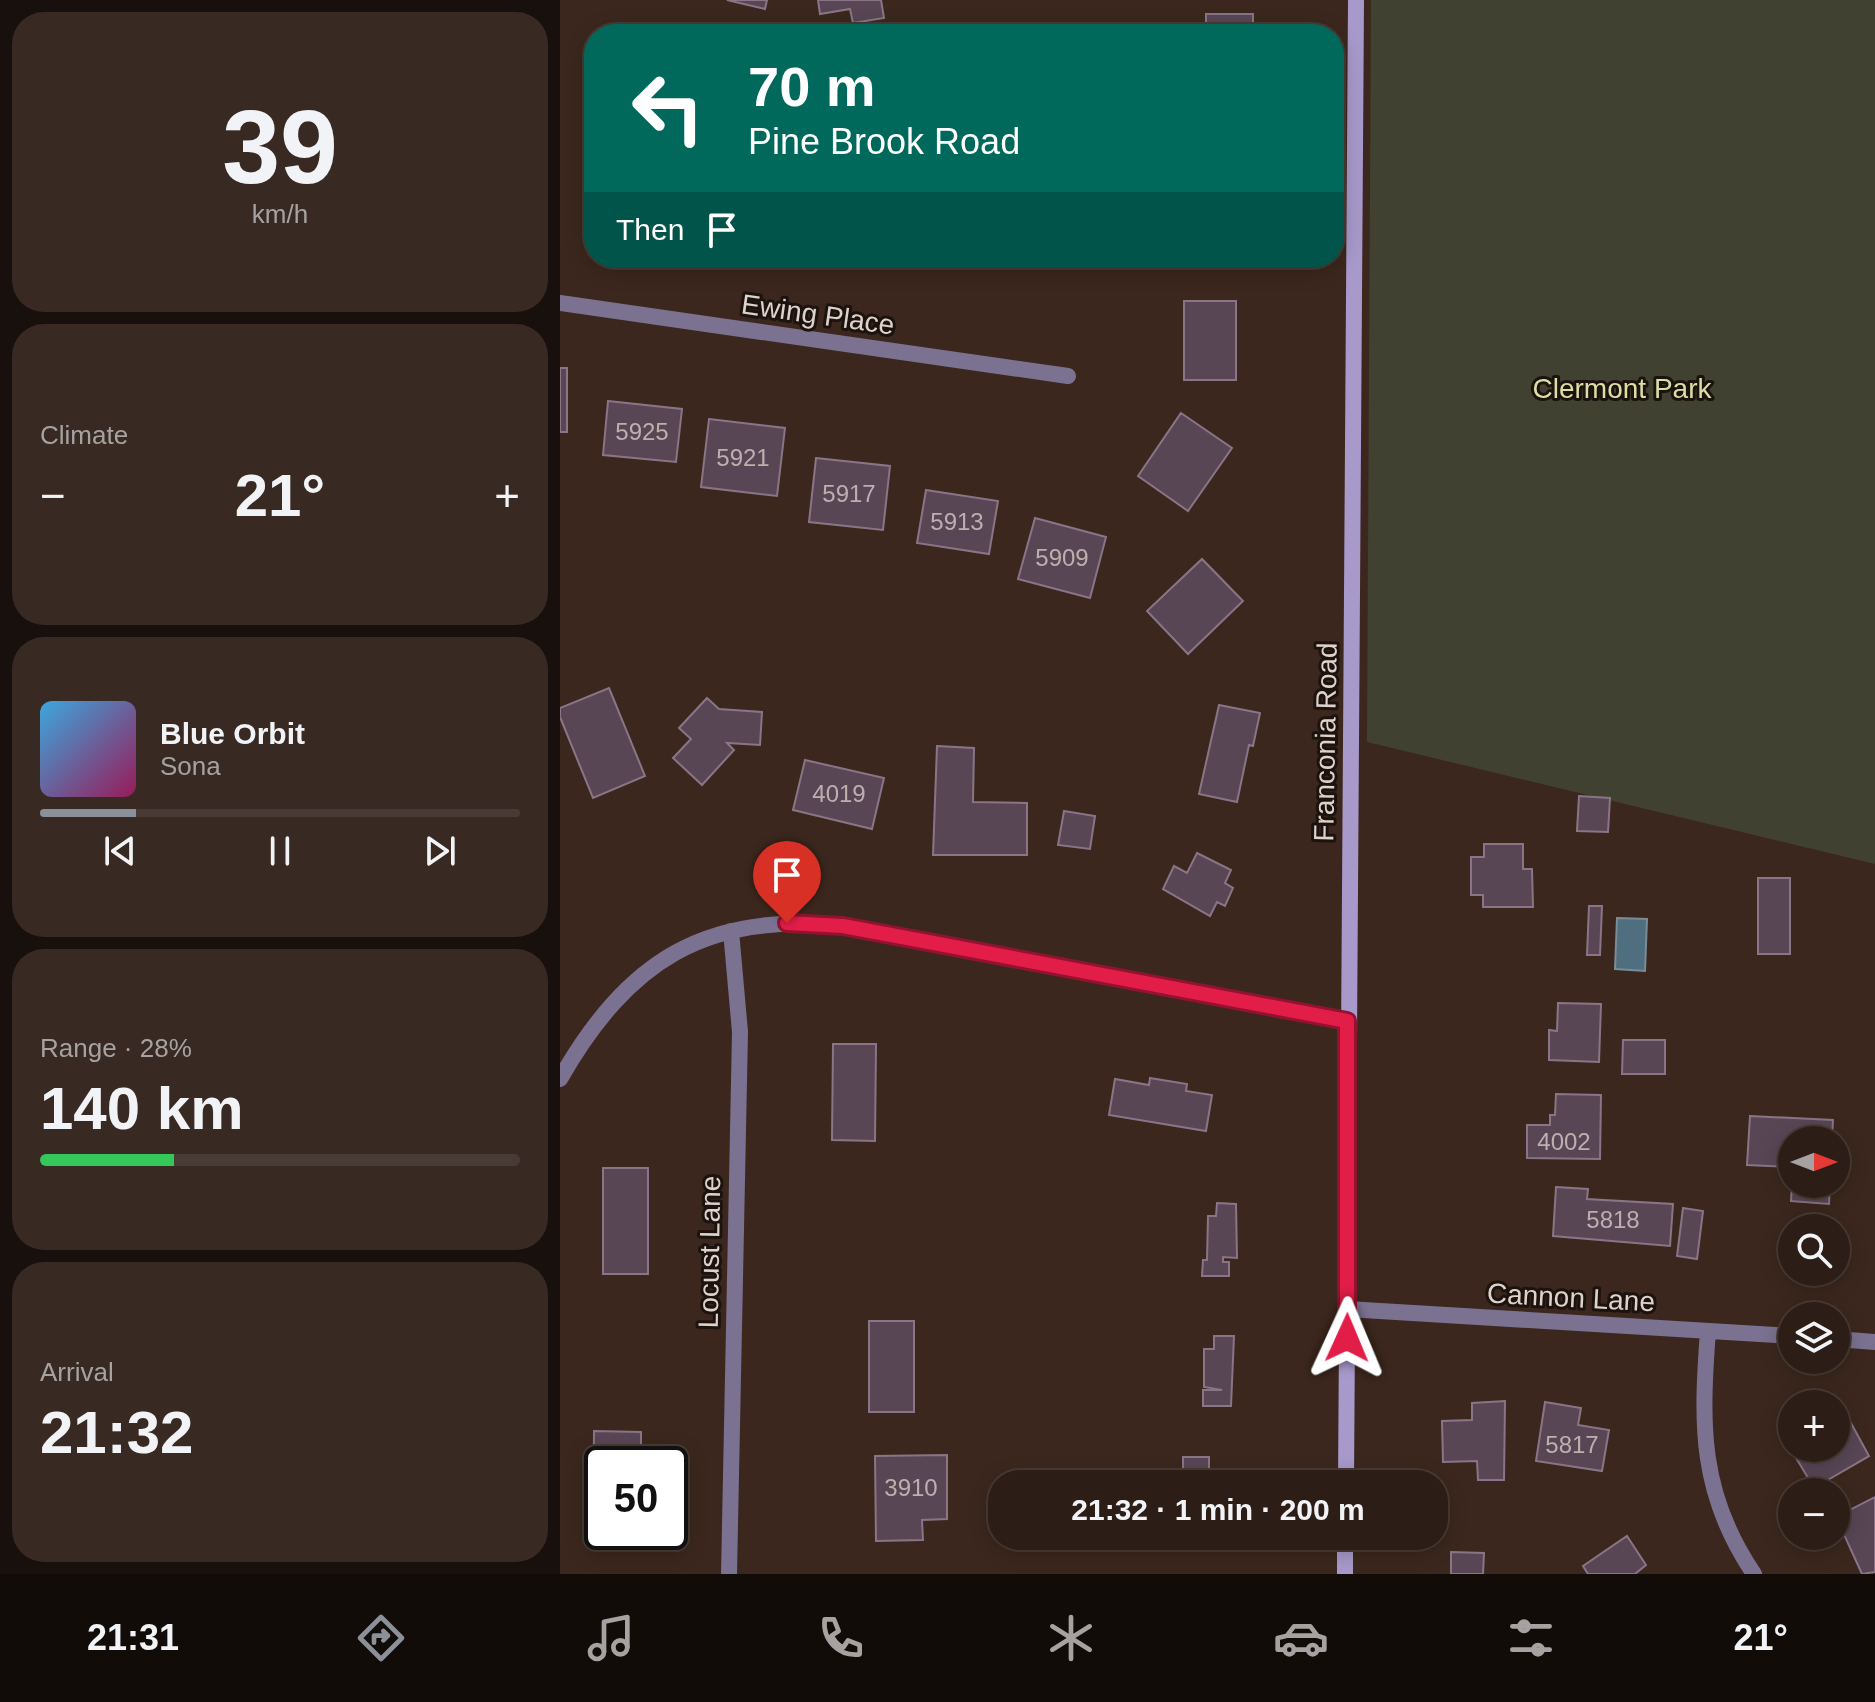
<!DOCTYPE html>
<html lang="en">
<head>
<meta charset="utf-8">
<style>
  :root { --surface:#2c1d16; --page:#382a23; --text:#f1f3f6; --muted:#a6a2a1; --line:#483b35; --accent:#8c9099 }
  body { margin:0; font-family:Arial,sans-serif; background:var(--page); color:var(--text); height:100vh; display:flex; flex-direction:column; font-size:30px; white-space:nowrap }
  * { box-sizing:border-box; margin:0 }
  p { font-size:26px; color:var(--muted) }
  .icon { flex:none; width:44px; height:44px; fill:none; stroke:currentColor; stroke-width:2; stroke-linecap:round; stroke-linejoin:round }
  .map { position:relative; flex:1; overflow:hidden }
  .details { display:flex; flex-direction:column; gap:12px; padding:12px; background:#18100c; width:560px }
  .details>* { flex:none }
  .hud { position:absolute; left:24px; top:24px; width:760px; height:244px; border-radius:32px; box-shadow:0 4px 20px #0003,0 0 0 2px var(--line); background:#00695c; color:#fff; overflow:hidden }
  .needle { width:52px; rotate:90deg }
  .tools { position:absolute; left:1218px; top:1126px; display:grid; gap:16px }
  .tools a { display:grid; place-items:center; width:72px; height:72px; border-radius:50%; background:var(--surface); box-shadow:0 4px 20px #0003,0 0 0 2px var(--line); font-size:40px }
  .speed { position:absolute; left:24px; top:1446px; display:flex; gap:16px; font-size:40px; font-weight:700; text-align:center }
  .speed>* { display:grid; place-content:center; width:104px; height:104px; border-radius:50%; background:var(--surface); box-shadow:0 4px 20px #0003,0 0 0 2px var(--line); line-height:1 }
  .speed .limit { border:4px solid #111; border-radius:12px; background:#fff; color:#111 }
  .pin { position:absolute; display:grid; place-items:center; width:68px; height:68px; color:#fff; margin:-82px -34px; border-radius:50% 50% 50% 0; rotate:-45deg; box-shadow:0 0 8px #0007 }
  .pin .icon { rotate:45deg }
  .me { position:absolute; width:88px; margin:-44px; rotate:1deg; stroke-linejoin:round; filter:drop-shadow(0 0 6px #0008) }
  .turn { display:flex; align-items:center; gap:28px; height:168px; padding:0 32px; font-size:36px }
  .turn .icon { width:104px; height:104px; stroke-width:2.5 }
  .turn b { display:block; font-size:56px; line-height:68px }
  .then { display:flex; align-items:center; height:76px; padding:0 32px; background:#0003; gap:16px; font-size:30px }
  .big { font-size:60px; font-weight:800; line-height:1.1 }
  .details .tile { flex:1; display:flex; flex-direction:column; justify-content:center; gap:12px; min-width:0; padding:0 28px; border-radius:32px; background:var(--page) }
  .details .dial { align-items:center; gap:0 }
  .dial b { font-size:104px; line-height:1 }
  .song { display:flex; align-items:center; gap:24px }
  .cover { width:96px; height:96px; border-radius:12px; background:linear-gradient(135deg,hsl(200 70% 55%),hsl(330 70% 35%)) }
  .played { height:8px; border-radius:4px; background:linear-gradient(90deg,var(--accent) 20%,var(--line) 20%) }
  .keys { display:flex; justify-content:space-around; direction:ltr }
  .heat { display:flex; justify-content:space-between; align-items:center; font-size:44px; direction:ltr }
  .charge { height:12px; border-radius:6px; background:linear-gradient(90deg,#34c759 28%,var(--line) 0) }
  .trip { position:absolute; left:428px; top:1470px; width:460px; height:80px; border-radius:32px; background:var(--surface); box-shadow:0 4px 20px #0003,0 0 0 2px var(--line); font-weight:800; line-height:80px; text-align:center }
  .tab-bar { display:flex; height:128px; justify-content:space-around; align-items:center; background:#120c09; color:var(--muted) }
  .tab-bar .icon { width:56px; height:56px }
  .tab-bar .on { color:var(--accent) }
  .tab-bar b { font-size:36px; color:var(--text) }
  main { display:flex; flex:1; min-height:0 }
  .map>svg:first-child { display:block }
</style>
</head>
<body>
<main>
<section class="details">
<div class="tile dial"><b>39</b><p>km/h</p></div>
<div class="tile"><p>Climate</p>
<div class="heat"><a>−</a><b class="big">21°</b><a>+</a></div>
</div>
<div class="tile">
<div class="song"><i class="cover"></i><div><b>Blue Orbit</b><p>Sona</p></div></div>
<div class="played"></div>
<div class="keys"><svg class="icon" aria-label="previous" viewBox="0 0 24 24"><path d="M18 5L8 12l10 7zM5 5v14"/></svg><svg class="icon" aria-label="pause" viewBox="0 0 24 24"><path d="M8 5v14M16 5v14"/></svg><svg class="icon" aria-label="next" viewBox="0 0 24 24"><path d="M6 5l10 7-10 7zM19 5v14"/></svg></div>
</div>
<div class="tile"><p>Range · 28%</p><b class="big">140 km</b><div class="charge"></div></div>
<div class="tile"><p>Arrival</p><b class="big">21:32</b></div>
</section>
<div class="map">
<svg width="1315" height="1574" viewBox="0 0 1315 1574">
  <rect width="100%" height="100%" fill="#3b271d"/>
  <path fill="#404130" d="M811 0H1315V864L807 742Z"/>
  <path fill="#4f6e80" stroke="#7a8c96" stroke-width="2" d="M1057 918 1087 919 1085 971 1055 969Z"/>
  <path fill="#584655" stroke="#897586" stroke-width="2" d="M167 0H207L205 9Z
    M258 0H321L324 18 293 23 290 9 260 14Z
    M646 14H693V34H646Z
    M624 301H676V380H624Z
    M0 368H7V432H0Z
    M48 401 122 409 116 462 43 455Z
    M621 413 672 448 628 511 578 476Z
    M149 419 225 428 217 496 141 487Z
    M256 458 330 466 323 530 249 522Z
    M366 490 438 501 429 554 357 543Z
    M475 518 546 537 530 598 458 579Z
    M642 559 683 601 628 654 587 611Z
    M49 688 85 776 33 798 0 717V708Z
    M147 698 159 709 202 712 200 745 167 743 174 750 142 785 113 758 131 739 119 728Z
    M659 705 700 713 693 746 689 745 677 802 639 794Z
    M377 746 414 748 413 802 467 803V855H373Z
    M245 760 324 778 312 829 233 810Z
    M1019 796 1050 798 1048 832 1017 831Z
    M504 811 535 816 530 849 498 845Z
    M924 844H963V869H972L973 907H923V895H911V857H924Z
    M637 853 671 870 665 883 673 888 665 906 657 902 650 916 603 889 614 866 627 873Z
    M1198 878H1230V954H1198Z
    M1029 906H1042L1040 955H1027Z
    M998 1003 1041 1004 1039 1062 989 1060V1030L997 1031Z
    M1063 1040H1105V1074H1062Z
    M273 1044H316L315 1141 272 1140Z
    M590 1078 627 1084 626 1091 652 1095 646 1131 549 1115 555 1079 589 1085Z
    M996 1094 1041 1095 1040 1159 967 1158V1125H990V1115H995Z
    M1190 1116 1273 1120 1272 1140H1232V1167L1187 1165Z
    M43 1168H88V1274H43Z
    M1232 1184H1270L1269 1204 1231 1201Z
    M996 1187 1028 1189 1027 1199 1113 1204 1110 1246 993 1236Z
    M657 1203 676 1204 677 1258 663 1257V1262H669V1276H642L643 1260H647L648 1216H656Z
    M1123 1208 1143 1211 1137 1259 1117 1256Z
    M309 1321H354V1412H309Z
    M654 1336H674L671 1406H643V1390H662L644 1387V1349H654Z
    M945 1401 944 1480H918L917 1461 883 1462 882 1421 912 1420V1403Z
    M985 1402 1021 1408 1018 1425 1049 1430 1042 1471 976 1461Z
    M1291 1423 1309 1456 1254 1488 1223 1436 1232 1431V1448H1276V1432Z
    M34 1431 81 1432V1464H42V1532H81L80 1541 33 1540Z
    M387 1455V1519L362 1520 363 1540 316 1541 315 1456Z
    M623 1457H649V1473H623Z
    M1315 1497V1572L1302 1574 1276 1517Z
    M1067 1536 1086 1565 1075 1574H1028L1023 1566Z
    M891 1552 924 1553 923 1574H891Z"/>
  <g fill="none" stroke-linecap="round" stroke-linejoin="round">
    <path stroke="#7b7291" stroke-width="16" d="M0 303 508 376
      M0 1079C67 962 145 911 283 926L787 1021
      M787 1309 1232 1336
      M1148 1331C1141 1424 1139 1493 1194 1574
      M1276 1339 1315 1342
      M169 1574 180 1032 171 931"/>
    <path stroke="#a799ca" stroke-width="16" d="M786 1484 796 0
      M785 1574V1536"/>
  </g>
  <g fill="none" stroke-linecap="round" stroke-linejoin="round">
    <defs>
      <path id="route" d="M227 923 283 926 787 1021V1338"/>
    </defs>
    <use href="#route" stroke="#92132f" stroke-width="20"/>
    <use href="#route" stroke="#e11d48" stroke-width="14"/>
  </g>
  <g text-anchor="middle" stroke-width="6" stroke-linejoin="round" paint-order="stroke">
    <g font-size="24" fill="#bdafae">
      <text x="82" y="440">5925</text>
      <text x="183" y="466">5921</text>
      <text x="289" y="502">5917</text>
      <text x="397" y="530">5913</text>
      <text x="502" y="566">5909</text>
      <text x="279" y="802">4019</text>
      <text x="1004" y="1150">4002</text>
      <text x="1053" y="1228">5818</text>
      <text x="1012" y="1453">5817</text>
      <text x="351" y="1496">3910</text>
    </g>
    <g font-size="28" fill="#dfd2cb" stroke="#1c130e">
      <text transform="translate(258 314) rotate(8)" y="10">Ewing Place</text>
      <text transform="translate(765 742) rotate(-89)" y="10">Franconia Road</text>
      <text transform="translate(149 1252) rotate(-89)" y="10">Locust Lane</text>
      <text transform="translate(1011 1297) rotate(3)" y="10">Cannon Lane</text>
    </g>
    <g font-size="28" fill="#d9dfa5" stroke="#1c130e">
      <text x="1062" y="398">Clermont Park</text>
    </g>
  </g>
</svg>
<div class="tools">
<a><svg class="needle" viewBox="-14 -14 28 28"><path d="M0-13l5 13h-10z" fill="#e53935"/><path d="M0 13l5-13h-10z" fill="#a6a2a1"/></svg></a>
<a><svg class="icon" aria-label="search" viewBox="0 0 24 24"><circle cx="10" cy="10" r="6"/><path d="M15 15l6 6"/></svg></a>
<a><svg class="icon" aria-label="layers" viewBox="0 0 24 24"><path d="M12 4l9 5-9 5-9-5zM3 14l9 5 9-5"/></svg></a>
<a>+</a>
<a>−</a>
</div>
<div class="speed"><div class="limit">50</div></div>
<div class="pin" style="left:227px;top:923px;background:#d93025"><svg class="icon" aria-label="arrive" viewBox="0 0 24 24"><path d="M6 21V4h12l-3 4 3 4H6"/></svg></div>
<svg class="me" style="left:787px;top:1338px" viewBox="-20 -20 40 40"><path d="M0-17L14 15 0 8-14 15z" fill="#e11d48" stroke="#fff" stroke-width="4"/></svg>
<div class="trip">21:32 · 1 min · 200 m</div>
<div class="hud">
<div class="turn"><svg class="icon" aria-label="left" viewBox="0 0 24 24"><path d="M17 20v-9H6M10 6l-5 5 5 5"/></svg><div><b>70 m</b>Pine Brook Road</div></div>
<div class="then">Then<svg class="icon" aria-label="arrive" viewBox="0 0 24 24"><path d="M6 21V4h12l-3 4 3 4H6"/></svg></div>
</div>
</div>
</main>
<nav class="tab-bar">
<b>21:31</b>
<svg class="icon on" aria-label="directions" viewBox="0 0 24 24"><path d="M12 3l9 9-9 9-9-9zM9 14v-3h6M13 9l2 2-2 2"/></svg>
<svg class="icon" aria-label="music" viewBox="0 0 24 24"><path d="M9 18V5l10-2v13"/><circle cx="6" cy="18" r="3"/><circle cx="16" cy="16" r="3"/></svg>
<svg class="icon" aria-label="phone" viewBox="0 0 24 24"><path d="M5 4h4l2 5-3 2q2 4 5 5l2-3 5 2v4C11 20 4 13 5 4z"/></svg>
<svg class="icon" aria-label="climate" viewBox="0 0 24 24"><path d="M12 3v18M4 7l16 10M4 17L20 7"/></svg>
<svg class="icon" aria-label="car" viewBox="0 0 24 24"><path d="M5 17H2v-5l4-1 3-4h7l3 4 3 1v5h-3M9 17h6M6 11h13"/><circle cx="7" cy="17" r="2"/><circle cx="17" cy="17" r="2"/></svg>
<svg class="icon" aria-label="filters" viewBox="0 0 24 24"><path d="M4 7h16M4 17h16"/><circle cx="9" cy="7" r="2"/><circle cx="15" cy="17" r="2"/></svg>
<b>21°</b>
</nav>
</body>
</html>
